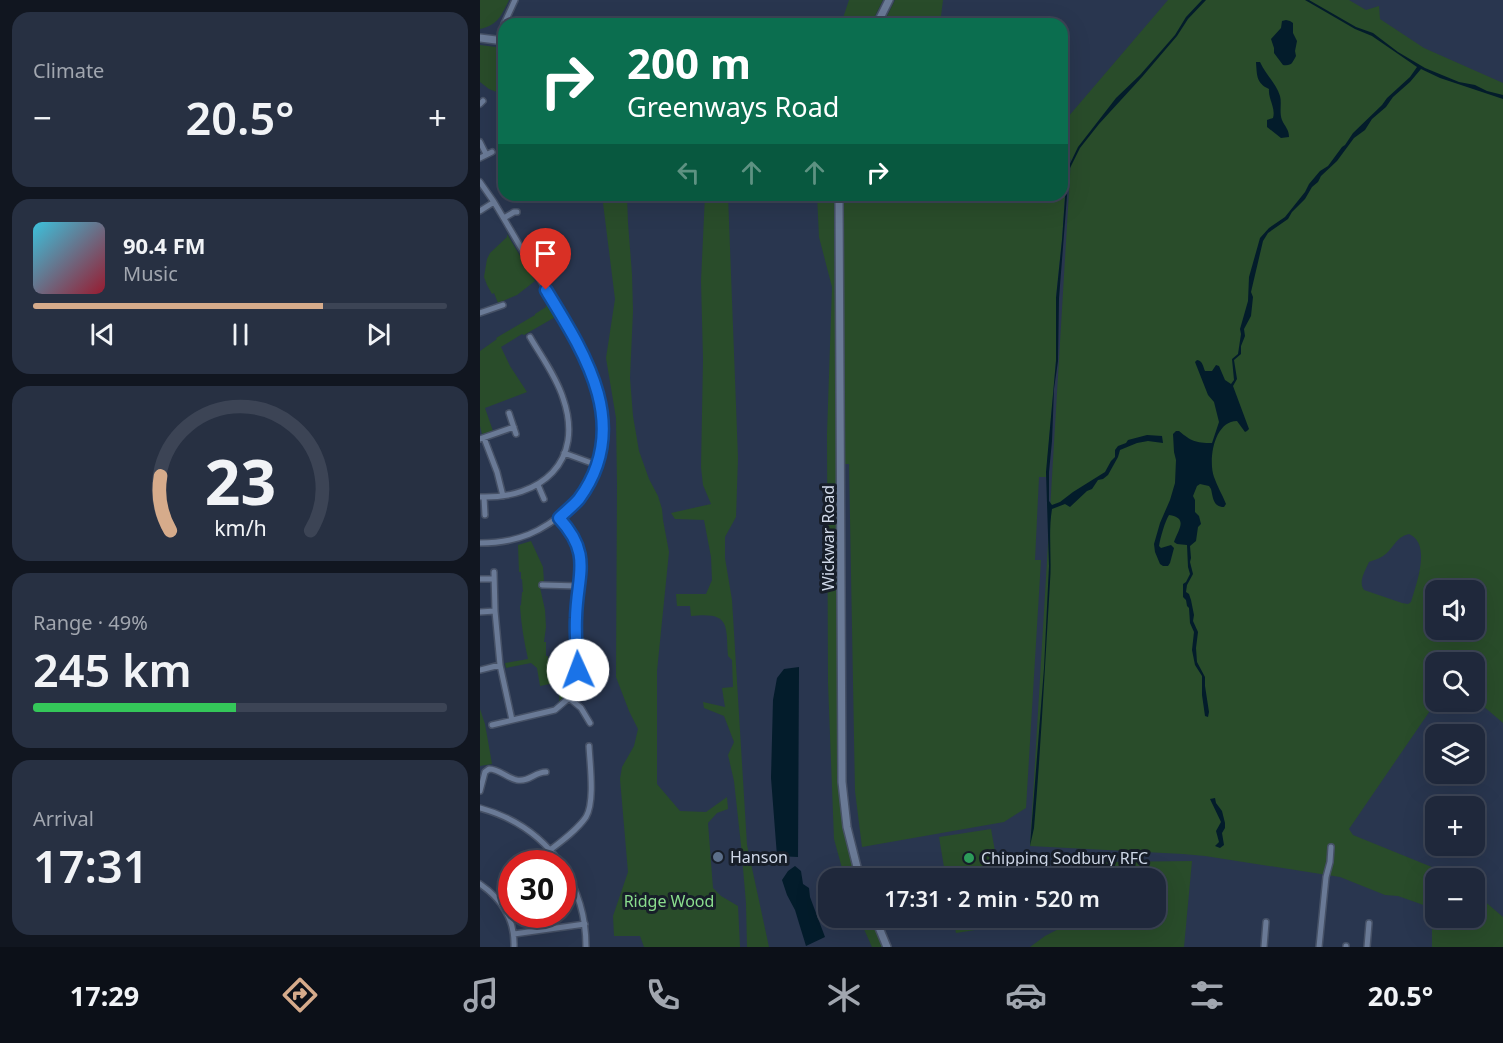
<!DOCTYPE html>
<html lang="en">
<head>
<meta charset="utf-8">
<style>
  :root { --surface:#1f283b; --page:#273042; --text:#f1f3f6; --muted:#a1a6af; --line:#3c4455; --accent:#d6ab8b }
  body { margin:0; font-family:"Noto Sans",sans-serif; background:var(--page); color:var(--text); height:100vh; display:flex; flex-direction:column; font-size:22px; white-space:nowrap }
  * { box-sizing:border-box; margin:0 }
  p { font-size:20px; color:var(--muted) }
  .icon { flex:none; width:33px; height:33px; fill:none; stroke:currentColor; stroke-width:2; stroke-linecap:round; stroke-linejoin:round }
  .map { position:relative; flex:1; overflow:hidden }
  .sheet { display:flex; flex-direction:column; gap:12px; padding:12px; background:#111620; width:480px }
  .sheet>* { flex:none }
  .guide { position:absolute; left:18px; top:18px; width:570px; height:183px; border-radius:18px; box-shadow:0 6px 24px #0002,0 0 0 2px var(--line); background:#0b6e4f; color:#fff; overflow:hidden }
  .buttons { position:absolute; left:945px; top:580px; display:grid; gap:12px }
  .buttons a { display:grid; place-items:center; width:60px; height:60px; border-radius:12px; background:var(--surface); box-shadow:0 6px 24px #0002,0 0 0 2px var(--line); font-size:30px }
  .speed { position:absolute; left:18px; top:850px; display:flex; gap:12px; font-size:30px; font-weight:700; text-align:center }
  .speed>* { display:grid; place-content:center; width:78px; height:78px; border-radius:50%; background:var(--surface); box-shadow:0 6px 24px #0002,0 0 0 2px var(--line); line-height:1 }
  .speed .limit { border:9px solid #d22; background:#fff; color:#111 }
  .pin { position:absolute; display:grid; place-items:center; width:51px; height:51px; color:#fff; margin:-62px -26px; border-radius:50% 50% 50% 0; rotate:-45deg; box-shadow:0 0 6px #0007 }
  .pin .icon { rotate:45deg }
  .me { position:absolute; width:66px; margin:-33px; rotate:358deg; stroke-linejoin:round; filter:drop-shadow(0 0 4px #0008) }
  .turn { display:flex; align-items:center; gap:21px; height:126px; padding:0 30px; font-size:27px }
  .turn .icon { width:78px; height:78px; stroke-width:2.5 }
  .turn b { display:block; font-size:42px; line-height:51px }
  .lanes { display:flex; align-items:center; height:57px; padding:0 30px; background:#0003; justify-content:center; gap:30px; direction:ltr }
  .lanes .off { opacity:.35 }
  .big { font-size:45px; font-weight:600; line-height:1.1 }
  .sheet .card { flex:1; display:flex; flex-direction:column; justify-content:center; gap:9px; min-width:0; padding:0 21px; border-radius:18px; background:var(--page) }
  .sheet .dial { align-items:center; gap:0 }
  .dial svg { height:156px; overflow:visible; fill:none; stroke:var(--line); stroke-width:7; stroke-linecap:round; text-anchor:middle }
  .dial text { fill:var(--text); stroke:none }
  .song { display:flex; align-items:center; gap:18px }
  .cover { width:72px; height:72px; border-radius:9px; background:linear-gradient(135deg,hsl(190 70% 55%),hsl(350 70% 35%)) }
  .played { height:6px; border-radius:3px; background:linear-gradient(90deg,var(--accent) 70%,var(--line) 70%) }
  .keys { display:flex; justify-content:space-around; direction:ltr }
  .heat { display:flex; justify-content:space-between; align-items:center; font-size:33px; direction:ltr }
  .charge { height:9px; border-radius:4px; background:linear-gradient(90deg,#34c759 49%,var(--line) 0) }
  .trip { position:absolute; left:338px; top:868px; width:348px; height:60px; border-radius:18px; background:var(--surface); box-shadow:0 6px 24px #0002,0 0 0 2px var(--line); font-weight:600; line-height:60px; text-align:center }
  .dock { display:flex; height:96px; justify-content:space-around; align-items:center; background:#0c1018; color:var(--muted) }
  .dock .icon { width:42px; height:42px }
  .dock .current { color:var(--accent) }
  .dock b { font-size:27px; color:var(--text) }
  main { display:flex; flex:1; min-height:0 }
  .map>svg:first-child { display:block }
</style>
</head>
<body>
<main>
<section class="sheet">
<div class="card"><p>Climate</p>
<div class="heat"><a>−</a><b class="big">20.5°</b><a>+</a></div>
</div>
<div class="card">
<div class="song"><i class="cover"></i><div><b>90.4 FM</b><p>Music</p></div></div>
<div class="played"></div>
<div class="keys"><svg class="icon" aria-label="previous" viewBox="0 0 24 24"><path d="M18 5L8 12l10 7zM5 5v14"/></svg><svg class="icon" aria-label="pause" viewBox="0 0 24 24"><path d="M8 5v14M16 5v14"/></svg><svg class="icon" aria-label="next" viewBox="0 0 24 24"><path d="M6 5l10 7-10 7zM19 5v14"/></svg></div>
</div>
<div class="card dial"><svg viewBox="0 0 100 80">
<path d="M14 69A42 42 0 1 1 86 69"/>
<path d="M14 69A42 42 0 0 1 9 41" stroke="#d6ab8b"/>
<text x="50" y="56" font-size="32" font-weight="700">23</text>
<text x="50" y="72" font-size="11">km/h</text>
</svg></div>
<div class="card"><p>Range · 49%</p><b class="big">245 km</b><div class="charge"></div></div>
<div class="card"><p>Arrival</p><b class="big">17:31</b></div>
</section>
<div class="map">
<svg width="1023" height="947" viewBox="0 0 1023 947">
  <rect width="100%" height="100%" fill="#29364f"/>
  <path fill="#294c2a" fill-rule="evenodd" d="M0 0H29C21 16 18 25 0 29Z
    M369 0H403L391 24H361Z
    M415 0H463L460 24H403Z
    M688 0H869L886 10 899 6 900 19 944 48 1023 83V723L995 699 994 663H956V702L869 829 873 835 974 876 977 879H956V918H994L995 893 1023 917V947H952V908L918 896 905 895 860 877 725 856 703 854 550 846 591 158 582 175V124ZM929 534C952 544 936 584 931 602L928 604 922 603 884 590C878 582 885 571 889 562 893 560 899 559 903 556 913 550 915 537 929 534ZM956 591H994V630H956Z
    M0 45 24 48V95L9 89 0 82Z
    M582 179 586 180 582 240 576 298V360L566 477H559L555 560H561L546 808 524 822 382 847 375 791 369 464H365L363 195H582Z
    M122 195H147L148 223 152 274 153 311 150 378 153 416 159 451 169 479 178 496 182 509 183 520 189 552 177 671V784L200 811 226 812 247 797 248 809 237 813 228 823 233 888 241 896 258 906 260 947H164L160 936H134L133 916 148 872 140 779 142 767 154 746 158 729 149 711 136 677 137 485 136 418 126 358 135 299Z
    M225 195H248L258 458 256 517 245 537V558L252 600 267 845 289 947H267L266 903 261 845 254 781 248 755 254 742 244 716 224 708 223 702 245 707 242 688 253 687 252 660 248 656C246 624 250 612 211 616L210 606H197L196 594H226L232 580 231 557 224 520 195 519 191 513 231 504 223 485 221 467 223 359 221 281Z
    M337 195H354L359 784 363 828 376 879H365L354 839 348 683 347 434 352 287 339 237Z
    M27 234 55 281 37 295 18 303 14 293 12 294 7 285 4 277 7 259 10 253 27 237Z
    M67 300 77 316 44 335 42 334 21 347 30 366 47 392 5 408 13 431 2 434 0 426V351L17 339 16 338 55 315V314L66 307Z
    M51 541 63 567 64 582 59 583 65 610 66 627 64 642H66V656H68V675L77 683H87L93 680 90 690 79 702C80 694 79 689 74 683L60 686 57 668 51 663 26 668 25 663 48 659C44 641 41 624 40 606L41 605 42 592H43L42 579H41V572H39L38 545Z
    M0 709 5 724 12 764 0 766Z
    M511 829 520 879H466L459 837Z
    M712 861 704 947H550L565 936 600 918H675V879H624L625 862Z
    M379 918H391L403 947H392Z
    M473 918H526L527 925 476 933Z"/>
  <path fill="#031c2b" d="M722 0H726L708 19 697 36 662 77 619 124 600 148 589 170 579 298 578 361 574 389 572 441 569 472V501L572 505 580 502 593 492 625 472 631 461 635 457V450L638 446 646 443 648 440 667 435 682 436 683 443 668 441 657 443 640 450 638 457 628 475 623 479 618 480 612 489 607 491 590 507 585 504 572 509C568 533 572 558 570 582 565 664 561 746 554 828L550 846 564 668 569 566 566 472 576 361V298L582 240 587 170 598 147 636 98 660 75 695 35 706 17Z
    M825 0H829L876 27 893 33 918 52 945 68 979 82 995 85 1007 91 1023 95V99L960 78 941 69 930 82 913 97 906 107 892 119 885 130 874 138 857 161 841 176 838 182 832 187 825 199 812 212 808 219 788 233 783 241 771 292 773 297 771 316 764 329 765 336 761 346V354L754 360 757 379 753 386 769 429 767 431 765 432 757 421C734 421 728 460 734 477 737 486 742 494 746 504L744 507C733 507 733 497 731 489L729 486 720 484 717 486 713 496 715 500V512L719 516 721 524 718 527 716 541 710 546 711 558 710 562 713 574 707 585 706 592 709 594 711 600 714 615 713 621 718 632 716 648 717 662 725 677V686L729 712 728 717 725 716 722 695V676L715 665 712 650 714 632 710 623 709 608 707 606 706 600 703 597V584L706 582 710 574 708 567 707 545 697 544 694 542C698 530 709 518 689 515 685 521 680 539 679 546L681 548 691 545 694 548 690 563 688 566H683L680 564 675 552 674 544 680 523 690 500 695 483 696 460 694 452 693 434 696 431H699C711 441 715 443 732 443L739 422 734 402 728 395 715 362 717 360C723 361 723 367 725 371H732L736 365 739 366 745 380 751 384 754 380 752 359 758 354 761 334 760 329 768 301 769 277 780 238 789 228 805 217 825 192 829 184 840 171 848 166 862 147 865 145 873 133 902 105 907 98 930 77 937 67 892 36 875 29Z
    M806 20 810 21 813 23V33L817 41 815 51 816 56C812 63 812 66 803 65L794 53V48L791 39 801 28 802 21Z
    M776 62H780C786 75 796 83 800 96 802 103 799 112 802 120 805 127 809 129 809 137L801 138 787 127V120L793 118C796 108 788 99 789 89 776 83 777 75 776 62Z
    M319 667 318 857 297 856 291 778 293 700 297 678 304 669Z
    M735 798 736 803 742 811 745 823V828L742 833 744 845 740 848 735 846 739 842 736 831 741 822 730 799Z
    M315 866 321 871 323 884 329 888 330 897 345 937 326 946 315 910 307 895 302 880 308 871Z"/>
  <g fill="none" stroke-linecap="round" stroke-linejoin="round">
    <defs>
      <path id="minor" d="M24 24 35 0
        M19 40 24 25
        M0 104 3 101
        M0 142 6 154
        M0 158 12 152
        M0 182 14 202C32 232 49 262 68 292 98 342 137 399 118 461 112 478 104 494 90 507 63 532 37 543 0 543
        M0 211 14 202
        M24 218 34 212H37
        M0 313 23 305
        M29 413 36 434
        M4 438 17 472 23 496
        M0 439 34 427
        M84 453 117 465
        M58 485 64 499
        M0 497C61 499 105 462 83 398 76 376 61 356 50 337
        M4 497 5 515
        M14 572 15 611 20 665 32 720
        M0 579H14
        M62 585 99 586
        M0 612 15 611
        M0 670 20 665
        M89 698 101 708 110 723
        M12 725 75 710 89 698 94 691 97 680V670L96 617 102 564 100 553 94 537 79 518
        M0 791 5 772 9 769C19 769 27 778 37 780 50 782 54 772 66 772
        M0 808C33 817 61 835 81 864
        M70 850C82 841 97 830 106 817 115 802 110 765 109 746
        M82 867C99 891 106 918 106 947
        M0 884C22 899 35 920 34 947
        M34 934 105 924
        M784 947 786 922
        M839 947 846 877 850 862 851 847
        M866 947V946
        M887 947 889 923"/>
      <path id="secondary" d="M397 24 409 0
        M0 38 24 41
        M359 195 362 782 367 827 380 879
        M395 918 407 947"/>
    </defs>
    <use href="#minor" stroke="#465166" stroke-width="8"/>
    <use href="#secondary" stroke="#465166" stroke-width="10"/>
    <use href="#minor" stroke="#6a7a96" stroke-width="5"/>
    <use href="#secondary" stroke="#6a7a96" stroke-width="7"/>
  </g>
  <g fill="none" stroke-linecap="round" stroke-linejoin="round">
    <defs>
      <path id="route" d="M66 290C106 355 152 427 99 499 93 506 85 512 79 518 113 555 97 574 96 618 95 635 97 653 98 670"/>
    </defs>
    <use href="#route" stroke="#114b97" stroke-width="15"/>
    <use href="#route" stroke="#1a73e8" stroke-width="10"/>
  </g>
  <circle fill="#5c6f8a" stroke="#171e29" stroke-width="2" cx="238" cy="857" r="6"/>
  <circle fill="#2e9e5b" stroke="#171e29" stroke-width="2" cx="489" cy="858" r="6"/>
  <g text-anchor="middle" stroke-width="6" stroke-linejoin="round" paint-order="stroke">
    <g font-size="16" fill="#cfd8e8" stroke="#171e29">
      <text transform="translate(348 538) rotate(-90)" y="6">Wickwar Road</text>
    </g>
    <g font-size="16" fill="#cfd8e8" stroke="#171e29" text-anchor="start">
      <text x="250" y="863">Hanson</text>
      <text x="501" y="864">Chipping Sodbury RFC</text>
    </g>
    <g font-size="16" fill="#8add8d" stroke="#171e29">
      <text x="189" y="907">Ridge Wood</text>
    </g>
  </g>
</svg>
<div class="buttons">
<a><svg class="icon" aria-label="sound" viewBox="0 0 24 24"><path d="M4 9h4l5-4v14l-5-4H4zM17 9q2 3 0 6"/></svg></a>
<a><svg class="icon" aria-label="search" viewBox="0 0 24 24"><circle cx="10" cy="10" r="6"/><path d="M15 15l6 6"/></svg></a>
<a><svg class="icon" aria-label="layers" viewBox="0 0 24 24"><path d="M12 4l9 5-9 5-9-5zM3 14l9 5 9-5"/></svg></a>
<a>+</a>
<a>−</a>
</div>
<div class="speed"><div class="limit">30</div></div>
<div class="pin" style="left:66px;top:290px;background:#d93025"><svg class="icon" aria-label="arrive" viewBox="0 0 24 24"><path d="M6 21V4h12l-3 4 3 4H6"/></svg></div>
<svg class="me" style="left:98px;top:670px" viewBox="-20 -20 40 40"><circle r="19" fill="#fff"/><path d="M0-13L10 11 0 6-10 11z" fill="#1a73e8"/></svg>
<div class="trip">17:31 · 2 min · 520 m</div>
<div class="guide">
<div class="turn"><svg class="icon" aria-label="right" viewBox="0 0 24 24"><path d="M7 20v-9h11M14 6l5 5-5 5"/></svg><div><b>200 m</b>Greenways Road</div></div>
<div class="lanes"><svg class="icon off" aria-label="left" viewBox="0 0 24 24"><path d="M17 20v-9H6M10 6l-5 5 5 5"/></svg><svg class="icon off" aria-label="ahead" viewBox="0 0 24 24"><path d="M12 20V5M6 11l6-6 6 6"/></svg><svg class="icon off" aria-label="ahead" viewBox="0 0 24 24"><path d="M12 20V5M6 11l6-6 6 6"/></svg><svg class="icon" aria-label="right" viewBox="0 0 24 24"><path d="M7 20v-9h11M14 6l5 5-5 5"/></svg></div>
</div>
</div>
</main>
<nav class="dock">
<b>17:29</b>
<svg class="icon current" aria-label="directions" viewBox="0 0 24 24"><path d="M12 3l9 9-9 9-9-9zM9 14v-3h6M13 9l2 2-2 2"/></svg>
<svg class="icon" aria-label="music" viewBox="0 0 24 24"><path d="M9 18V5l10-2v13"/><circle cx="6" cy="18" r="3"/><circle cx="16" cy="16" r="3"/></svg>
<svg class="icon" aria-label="phone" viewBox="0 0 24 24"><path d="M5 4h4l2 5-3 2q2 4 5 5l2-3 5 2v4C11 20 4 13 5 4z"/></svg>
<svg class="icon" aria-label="climate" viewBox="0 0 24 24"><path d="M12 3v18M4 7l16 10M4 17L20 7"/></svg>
<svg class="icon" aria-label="car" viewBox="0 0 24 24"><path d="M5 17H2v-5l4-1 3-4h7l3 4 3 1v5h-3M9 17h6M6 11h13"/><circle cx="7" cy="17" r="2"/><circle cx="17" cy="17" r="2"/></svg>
<svg class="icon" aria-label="filters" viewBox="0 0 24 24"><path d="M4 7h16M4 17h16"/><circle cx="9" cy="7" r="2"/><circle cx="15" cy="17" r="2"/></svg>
<b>20.5°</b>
</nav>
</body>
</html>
